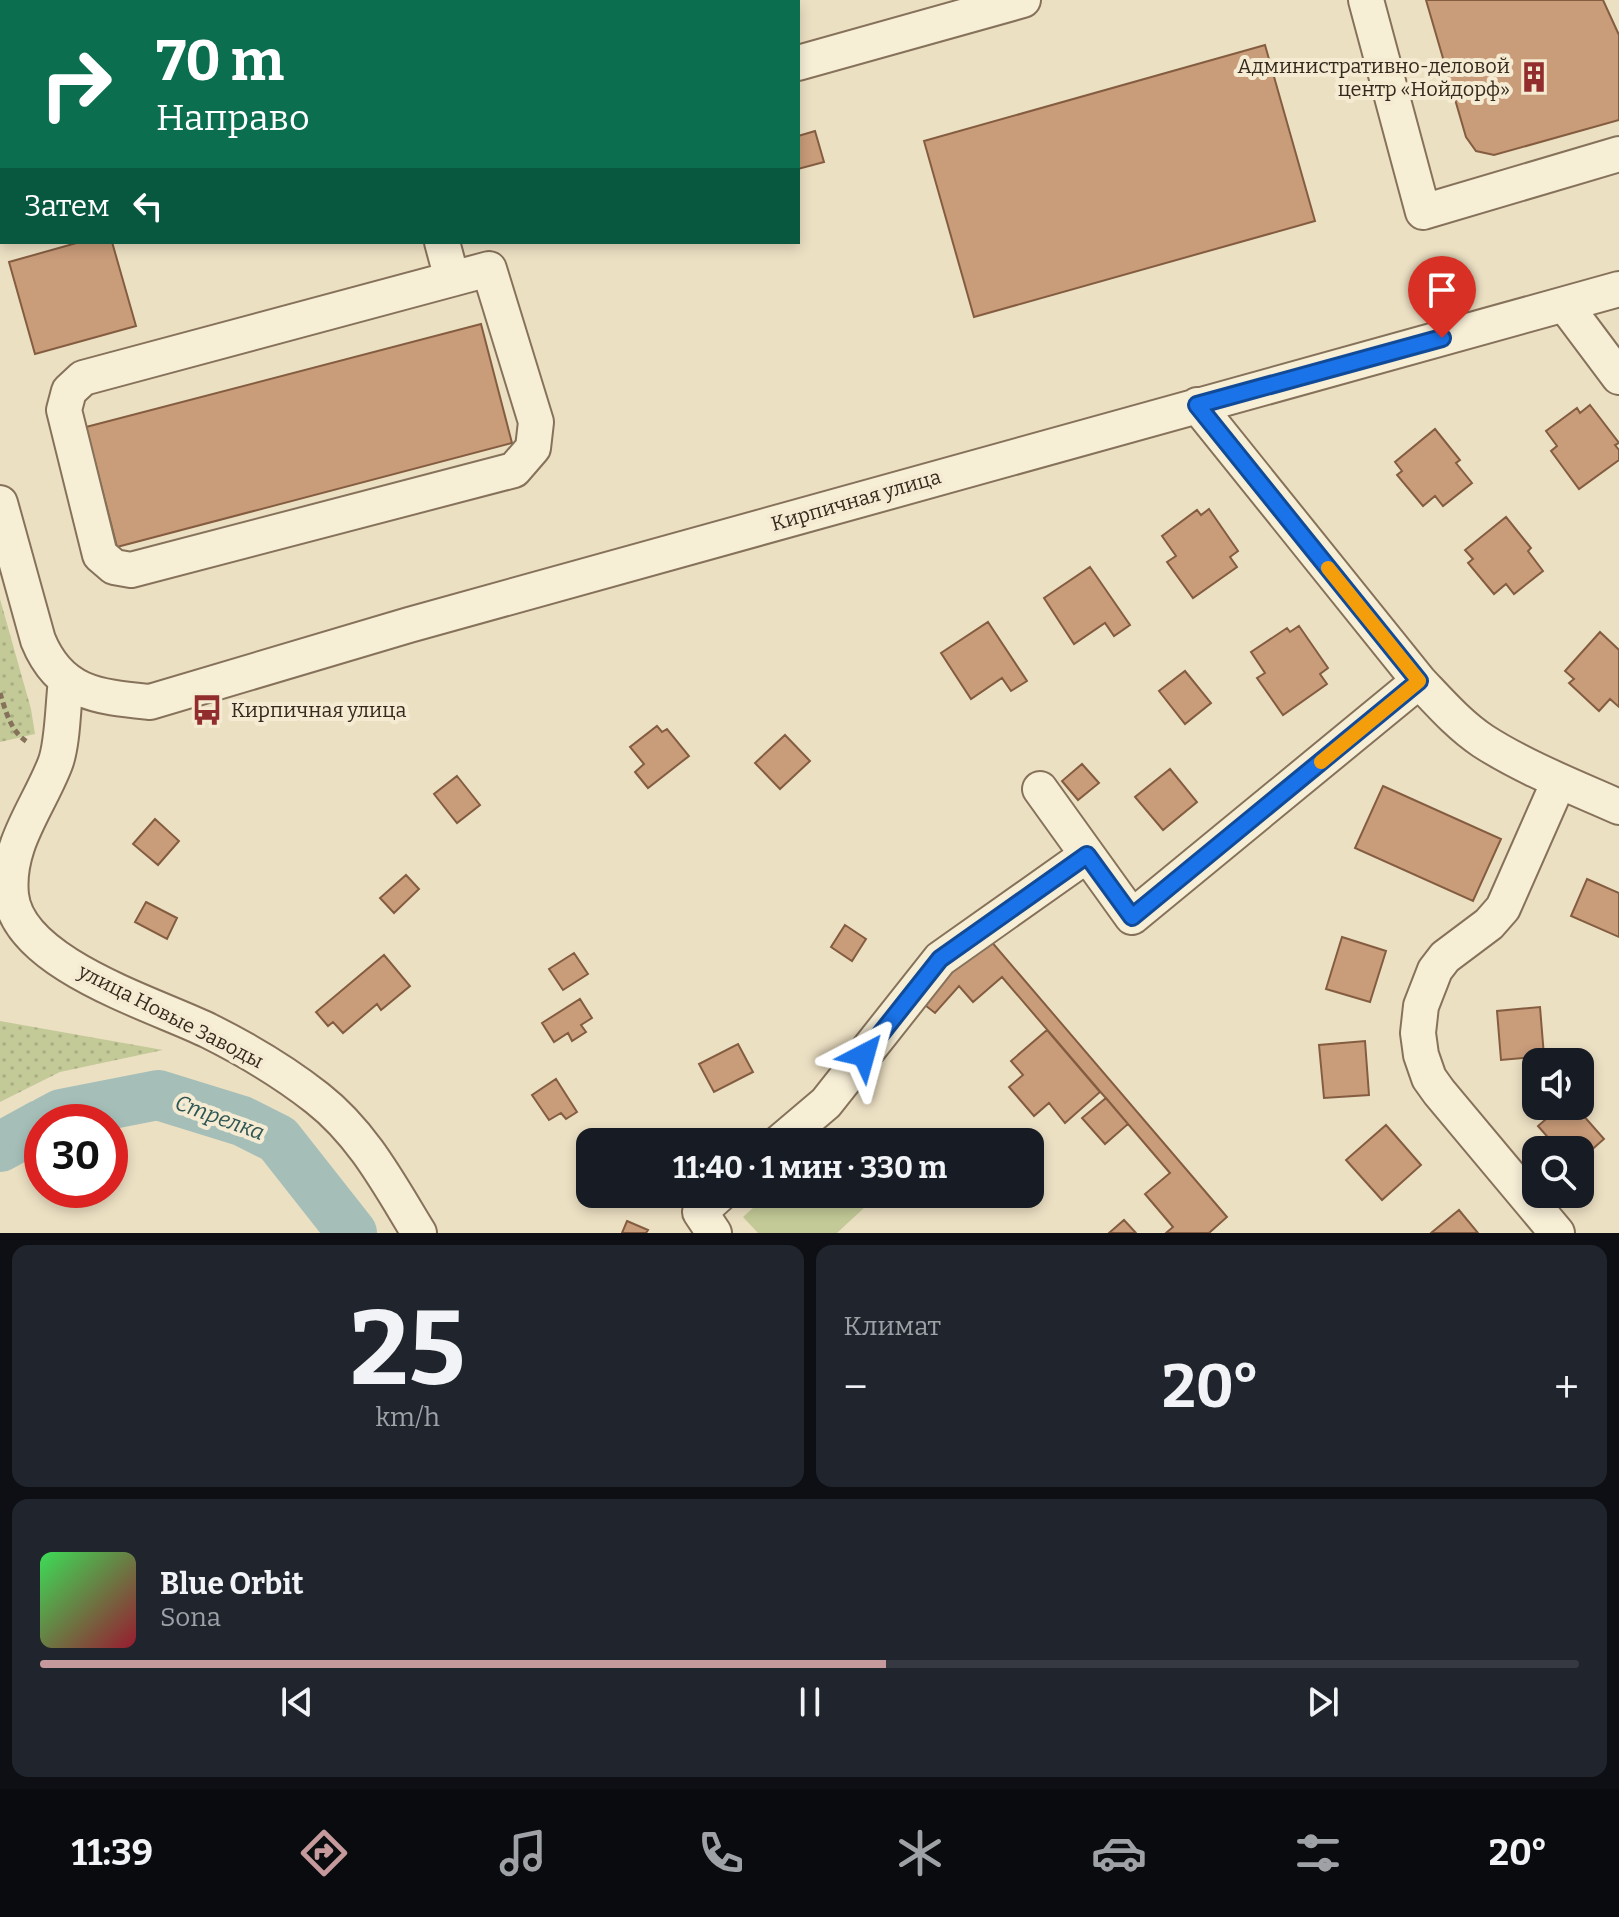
<!DOCTYPE html>
<html lang="ru">
<head>
<meta charset="utf-8">
<style>
  :root { --surface:#171b24; --page:#20242c; --text:#f1f3f6; --muted:#9ea1a6; --line:#363941; --accent:#c69a9c }
  body { margin:0; font-family:Bitter,serif; background:var(--page); color:var(--text); height:100vh; display:flex; flex-direction:column; font-size:30px; white-space:nowrap }
  * { box-sizing:border-box; margin:0 }
  p { font-size:26px; color:var(--muted) }
  .icon { flex:none; width:44px; height:44px; fill:none; stroke:currentColor; stroke-width:2; stroke-linecap:round; stroke-linejoin:round }
  .map { position:relative; height:1233px; overflow:hidden }
  .panel { display:flex; flex-direction:column; gap:12px; padding:12px; background:#0d0f14; flex:1 }
  .panel>* { flex:none }
  .top-card { position:absolute; left:0px; top:0px; width:800px; height:244px; box-shadow:0 4px 12px #0003; background:#0b6e4f; color:#fff; overflow:hidden }
  .fabs { position:absolute; left:1522px; top:1048px; display:grid; gap:16px }
  .fabs a { display:grid; place-items:center; width:72px; height:72px; border-radius:16px; background:var(--surface); box-shadow:0 4px 12px #0003; font-size:40px }
  .speed { position:absolute; left:24px; top:1104px; display:flex; gap:16px; font-size:40px; font-weight:700; text-align:center }
  .speed>* { display:grid; place-content:center; width:104px; height:104px; border-radius:50%; background:var(--surface); box-shadow:0 4px 12px #0003; line-height:1 }
  .speed .limit { border:12px solid #d22; background:#fff; color:#111 }
  .pin { position:absolute; display:grid; place-items:center; width:68px; height:68px; color:#fff; margin:-82px -34px; border-radius:50% 50% 50% 0; rotate:-45deg; box-shadow:0 0 8px #0007 }
  .pin .icon { rotate:45deg }
  .me { position:absolute; width:88px; margin:-44px; rotate:39deg; stroke-linejoin:round; filter:drop-shadow(0 0 6px #0008) }
  .turn { display:flex; align-items:center; gap:28px; height:168px; padding:0 24px; font-size:36px }
  .turn .icon { width:104px; height:104px; stroke-width:2.5 }
  .turn b { display:block; font-size:56px; line-height:68px }
  .then { display:flex; align-items:center; height:76px; padding:0 24px; background:#0003; gap:16px; font-size:30px }
  .big { font-size:60px; font-weight:700; line-height:1.1 }
  .panel .tile { flex:1; display:flex; flex-direction:column; justify-content:center; gap:12px; min-width:0; padding:0 28px; border-radius:16px; background:var(--page) }
  .panel .dial { align-items:center; gap:0 }
  .dial b { font-size:104px; line-height:1 }
  .song { display:flex; align-items:center; gap:24px }
  .cover { width:96px; height:96px; border-radius:12px; background:linear-gradient(135deg,hsl(130 70% 55%),hsl(350 70% 35%)) }
  .played { height:8px; border-radius:4px; background:linear-gradient(90deg,var(--accent) 55%,var(--line) 55%) }
  .keys { display:flex; justify-content:space-around; direction:ltr }
  .heat { display:flex; justify-content:space-between; align-items:center; font-size:44px; direction:ltr }
  .panel .tiles { flex:1; display:grid; gap:12px; grid-template-columns:1fr 1fr }
  .tile:last-child { grid-column:span 2 }
  .trip { position:absolute; left:576px; top:1128px; width:468px; height:80px; border-radius:16px; background:var(--surface); box-shadow:0 4px 12px #0003; font-weight:700; line-height:80px; text-align:center }
  .menu { display:flex; height:128px; justify-content:space-around; align-items:center; background:#090b0e; color:var(--muted) }
  .menu .icon { width:56px; height:56px }
  .menu .selected { color:var(--accent) }
  .menu b { font-size:36px; color:var(--text) }
  .map>svg:first-child { display:block }
</style>
</head>
<body>
<div class="map">
<svg width="1619" height="1233" viewBox="0 0 1619 1233">
  <defs>
    <pattern id="grass-dots" width="8" height="8" patternUnits="userSpaceOnUse" patternTransform="scale(2)"><rect width="8" height="8" fill="#c3ca97"/><path d="M2 2h.1M6 6h.1" fill="none" stroke="#a8ae82" stroke-width="1.8" stroke-linecap="round"/></pattern>
  </defs>
  <rect width="100%" height="100%" fill="#ece0c3"/>
  <path fill="url(#grass-dots)" d="M0 599 31 709 35 734 0 742Z
    M0 1021 163 1050 60 1072 0 1102Z"/>
  <path fill="#c3ca97" d="M768 1194H879L837 1233H758L743 1217Z"/>
  <g fill="none" stroke-linecap="round" stroke-linejoin="round">
    <path stroke="#a5bfb8" stroke-width="50" d="M46 1122 61 1114 158 1095 242 1121 278 1139 352 1233
      M0 1147 42 1124"/>
  </g>
  <path fill="#c99c7a" stroke="#845d41" stroke-width="2" d="M455 0H636L637 2H455Z
    M1426 0H1603L1619 35V120L1494 155 1476 151 1466 137Z
    M1265 45 1315 221 974 317 924 141Z
    M815 131 824 162 798 169V136Z
    M80 242H112L136 326 35 354 9 262Z
    M481 324 512 443 117 547 86 427Z
    M1590 405 1619 443 1615 445 1619 450V460L1579 489 1551 451 1557 446 1546 431 1577 408 1580 413Z
    M1435 429 1460 460 1456 463 1472 483 1443 506 1435 496 1423 506 1397 475 1402 471 1395 462Z
    M1209 509 1238 551 1230 557 1237 567 1193 598 1167 562 1176 556 1162 536 1197 510 1201 515Z
    M1506 517 1531 548 1528 551 1543 571 1514 594 1506 584 1494 594 1468 563 1473 559 1465 550Z
    M1090 567 1130 625 1114 636 1105 623 1074 644 1044 598Z
    M988 622 1027 681 1011 691 1002 678 971 699 941 653Z
    M1299 626 1328 668 1320 674 1327 684 1283 715 1257 678 1265 673 1251 652 1287 628 1290 632Z
    M1600 632 1619 650V707L1610 699 1599 711 1569 683 1574 679 1565 671Z
    M1185 671 1211 703 1185 724 1159 691Z
    M657 726 662 732 667 729 689 756 648 788 635 772 644 764 630 747Z
    M785 735 810 761 780 789 755 763Z
    M1082 764 1099 783 1078 800 1062 781Z
    M1170 769 1197 802 1163 830 1135 797Z
    M457 776 480 805 457 823 434 794Z
    M1383 786 1501 839 1473 901 1355 848Z
    M155 819 179 841 158 865 133 844Z
    M406 875 419 889 394 913 380 898Z
    M1587 879 1619 893V937L1571 916Z
    M146 902 177 918 167 939 135 922Z
    M845 925 866 939 852 961 831 947Z
    M984 933 1227 1217 1209 1233H1166L1173 1227 1145 1194 1170 1173 1002 977 973 1002 959 986 935 1013 921 1002Z
    M1342 937 1386 951 1370 1002 1326 989Z
    M574 953 588 974 563 990 549 969Z
    M384 955 410 986 381 1010 377 1004 343 1033 333 1022 328 1026 316 1012Z
    M580 999 592 1018 581 1025 586 1032 572 1041 568 1033 554 1042 542 1023Z
    M1540 1007 1544 1056 1501 1060 1497 1011Z
    M1047 1030 1100 1092 1065 1123 1049 1103 1034 1116 1009 1087 1023 1075 1011 1061Z
    M1365 1041 1369 1095 1324 1098 1319 1045Z
    M738 1044 753 1072 714 1092 699 1064Z
    M556 1079 577 1112 566 1119 561 1113 549 1120 532 1095Z
    M1106 1098 1128 1124 1105 1144 1082 1118Z
    M1561 1106H1575L1604 1139 1580 1160V1150H1559L1538 1126Z
    M1386 1125 1421 1165 1382 1200 1346 1160Z
    M1459 1210 1478 1233H1431Z
    M1124 1220 1136 1233H1109Z
    M627 1221 648 1230 646 1233H622Z"/>
  <g fill="none" stroke-linecap="round" stroke-linejoin="round">
    <defs>
      <path id="minor" d="M746 0 747 2
        M1366 0 1423 212 1619 154
        M0 9 2 16
        M798 63 1023 0
        M442 242 452 279
        M489 269 536 422 533 448 514 470 131 570 114 567 100 555 64 410 69 391 83 378Z
        M1565 305 1619 377
        M1197 405 1419 681C1439 702 1459 725 1483 741 1525 768 1574 787 1619 807
        M0 503 38 640C60 694 98 697 150 702L409 625 1619 289
        M66 680C63 703 63 744 55 764 38 808 6 845 11 895 18 964 154 1004 209 1031 247 1050 284 1072 317 1098 363 1134 389 1184 419 1233
        M1040 789 1132 917 1419 681
        M780 1142 826 1103 940 959 1087 855
        M714 1233 700 1212 720 1194
        M1557 1233 1439 1092 1429 1078 1421 1055 1418 1033 1421 1006 1435 970 1445 957 1489 924 1503 908 1559 781"/>
    </defs>
    <use href="#minor" stroke="#86725b" stroke-width="38"/>
    <path stroke="#86725b" stroke-width="5" stroke-dasharray="6 4" stroke-linecap="butt" d="M0 693C6 712 11 733 29 743"/>
    <use href="#minor" stroke="#f7eed6" stroke-width="34"/>
  </g>
  <g fill="none" stroke-linecap="round" stroke-linejoin="round">
    <defs>
      <path id="route" d="M864 1055 940 959 1087 855 1132 917 1419 681 1197 405 1442 338"/>
    </defs>
    <use href="#route" stroke="#114b97" stroke-width="20"/>
    <use href="#route" stroke="#1a73e8" stroke-width="14"/>
    <path stroke="#f59e0b" stroke-width="14" d="M1321 762 1419 681 1328 568"/>
  </g>
  <defs>
    <symbol id="building-bare" viewBox="-9 -9 18 18"><path d="M-4-6H4V6H1V3H-1V6H-4ZM-2.5-4.3h1.7v1.8h-1.7ZM.8-4.3h1.7v1.8H.8ZM-2.5-1h1.7V.8h-1.7ZM.8-1h1.7V.8H.8Z" fill="#922d2d" stroke="#f4ebd2" stroke-width="2.5" paint-order="stroke"/></symbol>
    <symbol id="bus-bare" viewBox="-9 -9 18 18"><path d="M-5-6H5V4H4V6H2V4H-2V6H-4V4H-5ZM-3.5-4V0h7V-4ZM-3.5 1.2v1.5H-2V1.2ZM2 1.2v1.5H3.5V1.2Z" fill="#922d2d" stroke="#f4ebd2" stroke-width="2.5" paint-order="stroke"/></symbol>
  </defs>
  <g fill-rule="evenodd">
    <use href="#building-bare" x="1512" y="55" width="44" height="44"/>
    <use href="#bus-bare" x="185" y="688" width="44" height="44"/>
  </g>
  <g text-anchor="middle" stroke-width="8" stroke-linejoin="round" paint-order="stroke">
    <g font-size="20" fill="#362a1e" stroke="#f4ebd2" text-anchor="end">
      <text x="1510" y="73">Административно-деловой<tspan x="1510" dy="23">центр «Нойдорф»</tspan></text>
      <text x="231" y="717" text-anchor="start">Кирпичная улица</text>
    </g>
    <g font-size="20" fill="#362a1e" stroke="#f4ebd2">
      <text transform="translate(856 500) rotate(-16)" y="7">Кирпичная улица</text>
      <text transform="translate(171 1016) rotate(27)" y="7">улица Новые Заводы</text>
    </g>
    <g font-size="22" font-style="italic" fill="#2e5553" stroke="#f4ebd2">
      <text transform="translate(220 1117) rotate(20)" y="8">Стрелка</text>
    </g>
  </g>
</svg>
<div class="fabs">
<a><svg class="icon" aria-label="sound" viewBox="0 0 24 24"><path d="M4 9h4l5-4v14l-5-4H4zM17 9q2 3 0 6"/></svg></a>
<a><svg class="icon" aria-label="search" viewBox="0 0 24 24"><circle cx="10" cy="10" r="6"/><path d="M15 15l6 6"/></svg></a>
</div>
<div class="speed"><div class="limit">30</div></div>
<div class="pin" style="left:1442px;top:338px;background:#d93025"><svg class="icon" aria-label="arrive" viewBox="0 0 24 24"><path d="M6 21V4h12l-3 4 3 4H6"/></svg></div>
<svg class="me" style="left:864px;top:1055px" viewBox="-20 -20 40 40"><path d="M0-17L14 15 0 8-14 15z" fill="#1a73e8" stroke="#fff" stroke-width="4"/></svg>
<div class="trip">11:40 · 1 мин · 330 m</div>
<div class="top-card">
<div class="turn"><svg class="icon" aria-label="right" viewBox="0 0 24 24"><path d="M7 20v-9h11M14 6l5 5-5 5"/></svg><div><b>70 m</b>Направо</div></div>
<div class="then">Затем<svg class="icon" aria-label="left" viewBox="0 0 24 24"><path d="M17 20v-9H6M10 6l-5 5 5 5"/></svg></div>
</div>
</div>
<section class="panel">
<div class="tiles">
<div class="tile dial"><b>25</b><p>km/h</p></div>
<div class="tile"><p>Климат</p>
<div class="heat"><a>−</a><b class="big">20°</b><a>+</a></div>
</div>
<div class="tile">
<div class="song"><i class="cover"></i><div><b>Blue Orbit</b><p>Sona</p></div></div>
<div class="played"></div>
<div class="keys"><svg class="icon" aria-label="previous" viewBox="0 0 24 24"><path d="M18 5L8 12l10 7zM5 5v14"/></svg><svg class="icon" aria-label="pause" viewBox="0 0 24 24"><path d="M8 5v14M16 5v14"/></svg><svg class="icon" aria-label="next" viewBox="0 0 24 24"><path d="M6 5l10 7-10 7zM19 5v14"/></svg></div>
</div>
</div>
</section>
<nav class="menu">
<b>11:39</b>
<svg class="icon selected" aria-label="directions" viewBox="0 0 24 24"><path d="M12 3l9 9-9 9-9-9zM9 14v-3h6M13 9l2 2-2 2"/></svg>
<svg class="icon" aria-label="music" viewBox="0 0 24 24"><path d="M9 18V5l10-2v13"/><circle cx="6" cy="18" r="3"/><circle cx="16" cy="16" r="3"/></svg>
<svg class="icon" aria-label="phone" viewBox="0 0 24 24"><path d="M5 4h4l2 5-3 2q2 4 5 5l2-3 5 2v4C11 20 4 13 5 4z"/></svg>
<svg class="icon" aria-label="climate" viewBox="0 0 24 24"><path d="M12 3v18M4 7l16 10M4 17L20 7"/></svg>
<svg class="icon" aria-label="car" viewBox="0 0 24 24"><path d="M5 17H2v-5l4-1 3-4h7l3 4 3 1v5h-3M9 17h6M6 11h13"/><circle cx="7" cy="17" r="2"/><circle cx="17" cy="17" r="2"/></svg>
<svg class="icon" aria-label="filters" viewBox="0 0 24 24"><path d="M4 7h16M4 17h16"/><circle cx="9" cy="7" r="2"/><circle cx="15" cy="17" r="2"/></svg>
<b>20°</b>
</nav>
</body>
</html>
